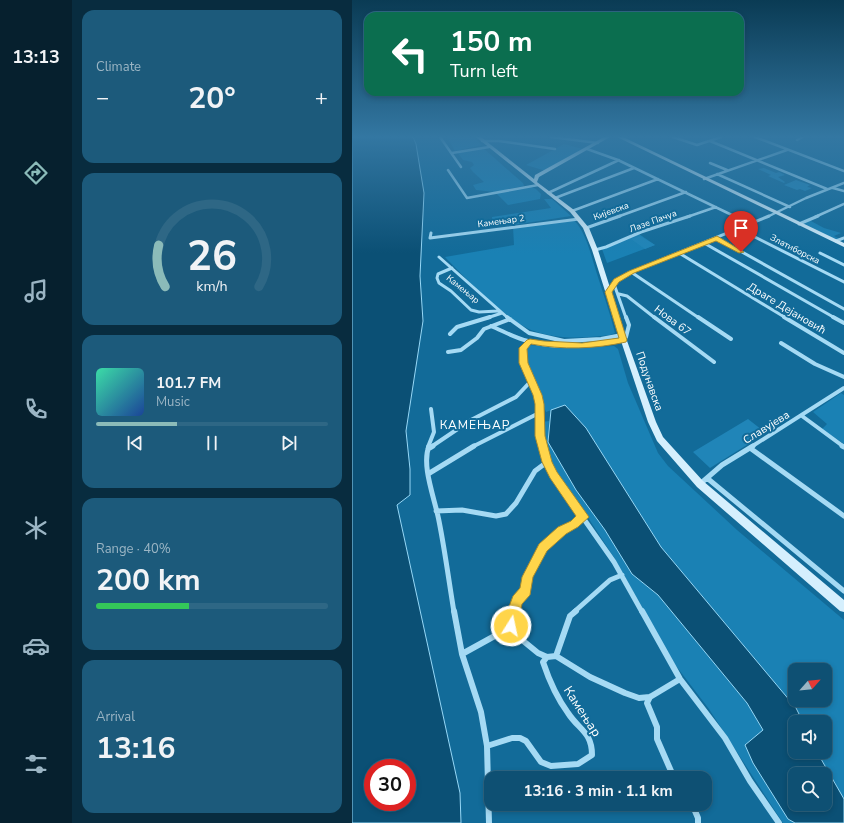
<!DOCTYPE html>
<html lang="en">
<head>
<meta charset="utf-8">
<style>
  :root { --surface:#0e5073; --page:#1c5a7b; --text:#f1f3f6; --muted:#9bb5c4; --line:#2e6785; --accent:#8bbbb9 }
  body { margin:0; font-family:"Nunito Sans",sans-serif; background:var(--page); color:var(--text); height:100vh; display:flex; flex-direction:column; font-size:15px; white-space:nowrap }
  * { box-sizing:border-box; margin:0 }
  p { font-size:13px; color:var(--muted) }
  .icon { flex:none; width:22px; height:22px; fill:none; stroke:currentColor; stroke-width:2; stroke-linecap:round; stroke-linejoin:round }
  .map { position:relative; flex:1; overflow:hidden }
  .sheet { display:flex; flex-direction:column; gap:10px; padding:10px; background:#082c3f; width:280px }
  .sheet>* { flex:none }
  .banner { position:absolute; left:12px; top:12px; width:380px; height:84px; border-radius:12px; box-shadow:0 2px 6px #0003,0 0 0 1px var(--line); background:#0b6e4f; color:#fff; overflow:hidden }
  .needle { width:26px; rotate:63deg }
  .buttons { position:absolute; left:436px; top:663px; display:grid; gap:8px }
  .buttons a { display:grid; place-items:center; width:44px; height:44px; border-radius:8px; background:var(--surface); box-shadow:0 2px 6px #0003,0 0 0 1px var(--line); font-size:20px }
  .speed { position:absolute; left:12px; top:759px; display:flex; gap:8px; font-size:20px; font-weight:700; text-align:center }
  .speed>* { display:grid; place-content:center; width:52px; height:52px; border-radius:50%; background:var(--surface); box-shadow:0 2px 6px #0003,0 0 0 1px var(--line); line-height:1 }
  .speed .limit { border:6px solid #d22; background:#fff; color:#111 }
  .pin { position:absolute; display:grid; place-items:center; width:34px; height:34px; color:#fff; margin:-41px -17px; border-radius:50% 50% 50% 0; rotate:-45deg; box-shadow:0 0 4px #0007 }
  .pin .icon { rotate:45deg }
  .me { position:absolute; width:44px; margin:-22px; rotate:10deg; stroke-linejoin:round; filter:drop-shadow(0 0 3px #0008) }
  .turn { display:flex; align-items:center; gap:14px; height:84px; padding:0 20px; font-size:18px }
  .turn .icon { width:52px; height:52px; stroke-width:2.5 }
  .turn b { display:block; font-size:28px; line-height:34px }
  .big { font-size:30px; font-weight:700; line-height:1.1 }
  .sheet .widget { flex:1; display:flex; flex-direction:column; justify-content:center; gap:6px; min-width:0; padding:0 14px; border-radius:12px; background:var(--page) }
  .sheet .dial { align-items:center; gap:0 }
  .dial svg { height:104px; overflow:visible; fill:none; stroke:var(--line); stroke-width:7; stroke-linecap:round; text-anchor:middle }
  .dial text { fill:var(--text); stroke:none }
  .song { display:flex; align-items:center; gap:12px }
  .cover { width:48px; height:48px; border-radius:6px; background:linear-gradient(135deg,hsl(160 70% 55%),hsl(220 70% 35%)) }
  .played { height:4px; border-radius:2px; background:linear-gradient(90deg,var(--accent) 35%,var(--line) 35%) }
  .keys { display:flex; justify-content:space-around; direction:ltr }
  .heat { display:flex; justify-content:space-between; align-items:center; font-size:22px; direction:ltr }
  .charge { height:6px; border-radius:3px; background:linear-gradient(90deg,#34c759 40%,var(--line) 0) }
  .trip { position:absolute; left:132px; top:771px; width:228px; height:40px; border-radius:12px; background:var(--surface); box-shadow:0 2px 6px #0003,0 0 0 1px var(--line); font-weight:700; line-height:40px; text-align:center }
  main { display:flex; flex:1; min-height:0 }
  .dock { display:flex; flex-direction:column; width:72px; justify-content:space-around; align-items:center; background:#06202e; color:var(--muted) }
  .dock .icon { width:28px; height:28px }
  .dock .on { color:var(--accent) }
  .dock b { font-size:18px; color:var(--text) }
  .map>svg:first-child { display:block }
</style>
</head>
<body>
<main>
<nav class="dock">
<b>13:13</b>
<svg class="icon on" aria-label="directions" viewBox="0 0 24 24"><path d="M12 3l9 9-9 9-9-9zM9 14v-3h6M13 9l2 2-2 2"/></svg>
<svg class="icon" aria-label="music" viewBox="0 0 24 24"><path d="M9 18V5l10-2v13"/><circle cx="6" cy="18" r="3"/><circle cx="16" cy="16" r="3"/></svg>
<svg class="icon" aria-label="phone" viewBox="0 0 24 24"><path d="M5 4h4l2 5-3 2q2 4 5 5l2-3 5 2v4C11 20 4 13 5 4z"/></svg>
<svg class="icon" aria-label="climate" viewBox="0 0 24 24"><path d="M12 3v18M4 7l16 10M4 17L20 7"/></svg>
<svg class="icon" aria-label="car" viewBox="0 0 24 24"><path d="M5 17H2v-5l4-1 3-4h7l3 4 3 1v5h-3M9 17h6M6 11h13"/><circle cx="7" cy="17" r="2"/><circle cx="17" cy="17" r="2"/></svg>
<svg class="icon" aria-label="filters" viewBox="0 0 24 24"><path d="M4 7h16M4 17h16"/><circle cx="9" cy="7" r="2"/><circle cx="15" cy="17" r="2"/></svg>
</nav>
<section class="sheet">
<div class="widget"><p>Climate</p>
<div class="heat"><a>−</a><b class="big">20°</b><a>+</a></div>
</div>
<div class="widget dial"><svg viewBox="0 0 100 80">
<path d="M14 69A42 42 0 1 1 86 69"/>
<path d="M14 69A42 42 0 0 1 9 37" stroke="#8bbbb9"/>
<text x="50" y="56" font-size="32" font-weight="700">26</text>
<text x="50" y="72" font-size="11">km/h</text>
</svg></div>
<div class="widget">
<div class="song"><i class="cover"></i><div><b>101.7 FM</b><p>Music</p></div></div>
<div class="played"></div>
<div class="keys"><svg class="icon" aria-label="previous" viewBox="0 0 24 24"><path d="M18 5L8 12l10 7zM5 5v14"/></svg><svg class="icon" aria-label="pause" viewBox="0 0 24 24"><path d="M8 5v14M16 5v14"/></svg><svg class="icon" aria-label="next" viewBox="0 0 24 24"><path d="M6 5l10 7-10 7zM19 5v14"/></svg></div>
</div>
<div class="widget"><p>Range · 40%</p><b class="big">200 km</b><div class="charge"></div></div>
<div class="widget"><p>Arrival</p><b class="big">13:16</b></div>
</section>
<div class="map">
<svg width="492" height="823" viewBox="0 0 492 823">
  <rect width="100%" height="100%" fill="#126b99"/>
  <path fill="#1a81b4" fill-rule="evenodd" d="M95 137H120L130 145 103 151Z
    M212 144 231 149 194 171 174 165Z
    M131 148 171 183 172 186 143 192 124 190 121 185 132 182 121 172 118 168 122 165 120 162 111 160 106 153Z
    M177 186 184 189 189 194 188 199 156 205 144 193Z
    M192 199H200L219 216 161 225 160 222 140 223V217L199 208Z
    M222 220C235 234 239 256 245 274 251 293 258 313 263 333L258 335C232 338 207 340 182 331 157 323 112 277 93 257L162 245 161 227Z
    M457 220 472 228 489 233 482 236 488 239 485 240 449 224Z
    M287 234 303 245 255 263 250 249Z
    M175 345 227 348 262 346 266 349 276 383 306 453 316 466 385 530 492 620V799L465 752H473V722H451L444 708 309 547 234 428 213 405 194 412 172 352ZM443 670H473V700H443Z
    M489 393 492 395V444L470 429 475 424 461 412Z
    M197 421 196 442 224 490 253 530 280 574 306 595 395 703 411 731 394 745 401 763 436 819 443 823H431L357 709 321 662 263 559 233 513 207 478 197 459 190 422Z"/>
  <path fill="#0b5075" stroke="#97d8f7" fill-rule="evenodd" d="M0 137H61L64 144 72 193 68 276 71 321 54 431 58 469V495L45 505 108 793 109 823H0ZM21 768H55V802H21Z
    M213 405 234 428 309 547 444 708 451 722H443V752H465L492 799V823H443L436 819 401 763 393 745 411 730 395 703 306 595 280 574 253 530 224 490 196 442 199 410ZM443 774H473V804H443Z"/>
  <path fill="#2085b8" d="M412 168 424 173 427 172 433 175 426 177 433 182 432 183 416 176 419 175 406 169Z
    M444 180 458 185 455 187 460 188 453 191 448 189 445 190 432 185Z
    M288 236 303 245 293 249 279 239Z
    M396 419 414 433 358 468 341 452Z"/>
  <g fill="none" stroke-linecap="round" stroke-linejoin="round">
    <path stroke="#a5daf4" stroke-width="2.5" d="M88 137 109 167
      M199 137 246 143
      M321 137 345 145 369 137
      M403 137 492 171
      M445 140 451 137
      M130 141H147L203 149
      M358 141 475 189
      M235 149 266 160 384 217
      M100 153 137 147
      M358 163 375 170
      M96 170 115 198 186 185
      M365 174 438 207
      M352 179 435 150
      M481 188 492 191
      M196 193 267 160
      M203 198 282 168
      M220 211 306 179
      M265 217 334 192
      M335 217 364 207
      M415 217 454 198 492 183
      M463 217 492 204"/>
    <path stroke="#a5daf4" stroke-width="3" d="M382 216 398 224
      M447 224 466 216
      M234 228 268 216
      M387 229 492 282
      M79 233 78 238 227 219
      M365 238 492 309
      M484 241 492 238
      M352 243 483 318
      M243 250 254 247 289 232 338 216
      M327 253 434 318
      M468 253 492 265
      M87 257 156 318
      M100 268 86 274 85 278 87 283 99 291 119 310 127 312 146 311
      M279 272 347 318
      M262 284 274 318
      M257 292 264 281 279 272 417 216
      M267 294 275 296 303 318
      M135 318 150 313"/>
    <path stroke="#a5daf4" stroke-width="4" d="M155 317 177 333 212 341 249 339 270 335
      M302 317 362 362
      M346 317 379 339
      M432 317 492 353
      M481 317 492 323
      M139 326C151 331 163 338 176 341 207 350 240 345 271 340
      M98 334 105 327 138 317
      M271 338 274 337 277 325 274 317
      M178 341 171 348V363L185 395 187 404 191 447
      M429 343 463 364 492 377
      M96 352 109 350 125 338 132 329 158 319
      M450 416 492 447
      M76 447 82 432 79 409
      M79 447 119 420 164 397 179 381
      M120 447 187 413
      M399 447 492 388"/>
    <path stroke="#a5daf4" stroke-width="5" d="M77 446C69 466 83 499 87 521 93 551 97 582 102 612
      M190 446 201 475 262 562 290 612
      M490 446 492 447
      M398 448 492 516
      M76 449 81 446
      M76 474 122 446
      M355 478 492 591
      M348 484 370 465 401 446
      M84 511 110 510 144 516 154 514 164 503 183 471 195 462
      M161 612 165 600 174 591 176 577 191 547 210 530 222 524 231 517
      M222 612 258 580 270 575"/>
    <path stroke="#a5daf4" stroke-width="6" d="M102 611 110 654 129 712 135 746 137 823
      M162 611 159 619V627L164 635 186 653 195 657 204 656 238 677 273 693 287 698 298 697 328 679
      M290 611 328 679 373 738 398 781 427 823
      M110 654 159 627
      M204 656 218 616 224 611
      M298 697 295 703 305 727V739L319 771 324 778
      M135 746 160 738H168L174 741 189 762 199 766 226 764 240 755C240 732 227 730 216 713 205 698 197 680 191 662L195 657
      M340 804 346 818V823"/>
    <path fill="#d5effd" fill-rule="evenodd" d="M124 137H129L182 179 183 175 252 137H258L187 177 185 182 222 210 237 228 246 250 274 338 304 422 311 437 351 481 492 600V612L488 611 345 487 305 441 296 422 268 338 240 250 231 228 218 212Z
      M265 137H271L492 243V247Z"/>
  </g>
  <linearGradient id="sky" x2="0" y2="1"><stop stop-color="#0a3b54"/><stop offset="0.54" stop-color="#3377a2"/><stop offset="1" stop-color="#3377a2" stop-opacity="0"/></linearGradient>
  <rect width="492" height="253" fill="url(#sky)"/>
  <path fill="#ffd54a" stroke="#a68a30" d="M365 236 392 252 387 253 364 241 282 273 267 282 260 292 275 340 274 342C244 349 210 350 179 344L175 349 176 363 190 395 192 404 193 436 200 462 205 472 237 517 226 527 214 534 195 551 181 577 178 595 170 604 164 631 159 633 155 631 153 626 155 612 161 596 168 588 170 577 187 544 206 527 219 521 224 516 198 478 190 462 183 436V404L181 395 167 363V348L175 340 178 339 192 341 230 343 267 338 253 292 262 279 277 271Z"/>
  <g text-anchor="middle" stroke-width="4" stroke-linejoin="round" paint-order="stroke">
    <g font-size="9" fill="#fff" stroke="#126b99">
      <text transform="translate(259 211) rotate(-20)" y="3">Кијевска</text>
      <text transform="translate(149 221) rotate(-8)" y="3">Камењар 2</text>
      <text transform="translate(301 221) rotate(-20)" y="3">Лазе Пачуа</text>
      <text transform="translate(443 249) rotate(27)" y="3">Златиборска</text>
      <text transform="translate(111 289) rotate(39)" y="3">Камењар</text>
    </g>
    <g font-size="11" fill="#fff" stroke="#126b99">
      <text transform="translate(435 308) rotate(31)" y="4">Драге Дејановић</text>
      <text transform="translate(321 320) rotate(37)" y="4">Нова 67</text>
      <text transform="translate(298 381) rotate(71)" y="4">Подунавска</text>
      <text transform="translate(414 427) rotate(-32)" y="4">Славујева</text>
    </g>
    <g font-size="12" letter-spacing="1" fill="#fff" stroke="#126b99">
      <text x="123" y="429">КАМЕЊАР</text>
    </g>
    <g font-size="13" fill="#fff" stroke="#126b99">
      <text transform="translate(231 711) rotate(57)" y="5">Камењар</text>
    </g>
  </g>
</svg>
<div class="buttons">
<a><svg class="needle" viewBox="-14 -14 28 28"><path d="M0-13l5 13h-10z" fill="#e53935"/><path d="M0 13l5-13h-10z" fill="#9bb5c4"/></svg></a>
<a><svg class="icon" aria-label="sound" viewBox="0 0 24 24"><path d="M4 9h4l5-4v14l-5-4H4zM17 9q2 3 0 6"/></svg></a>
<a><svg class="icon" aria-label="search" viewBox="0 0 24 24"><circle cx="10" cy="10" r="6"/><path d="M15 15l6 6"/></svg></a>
</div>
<div class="speed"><div class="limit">30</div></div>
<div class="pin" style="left:389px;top:252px;background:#d93025"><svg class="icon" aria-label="arrive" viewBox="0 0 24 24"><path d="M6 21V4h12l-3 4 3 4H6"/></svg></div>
<svg class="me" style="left:159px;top:626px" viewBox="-20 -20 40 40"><circle r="17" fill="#ffd54a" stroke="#fff" stroke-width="3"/><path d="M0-11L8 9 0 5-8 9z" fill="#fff"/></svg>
<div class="trip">13:16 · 3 min · 1.1 km</div>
<div class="banner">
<div class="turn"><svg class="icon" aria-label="left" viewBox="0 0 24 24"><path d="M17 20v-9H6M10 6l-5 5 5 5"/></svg><div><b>150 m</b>Turn left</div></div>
</div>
</div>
</main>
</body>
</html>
